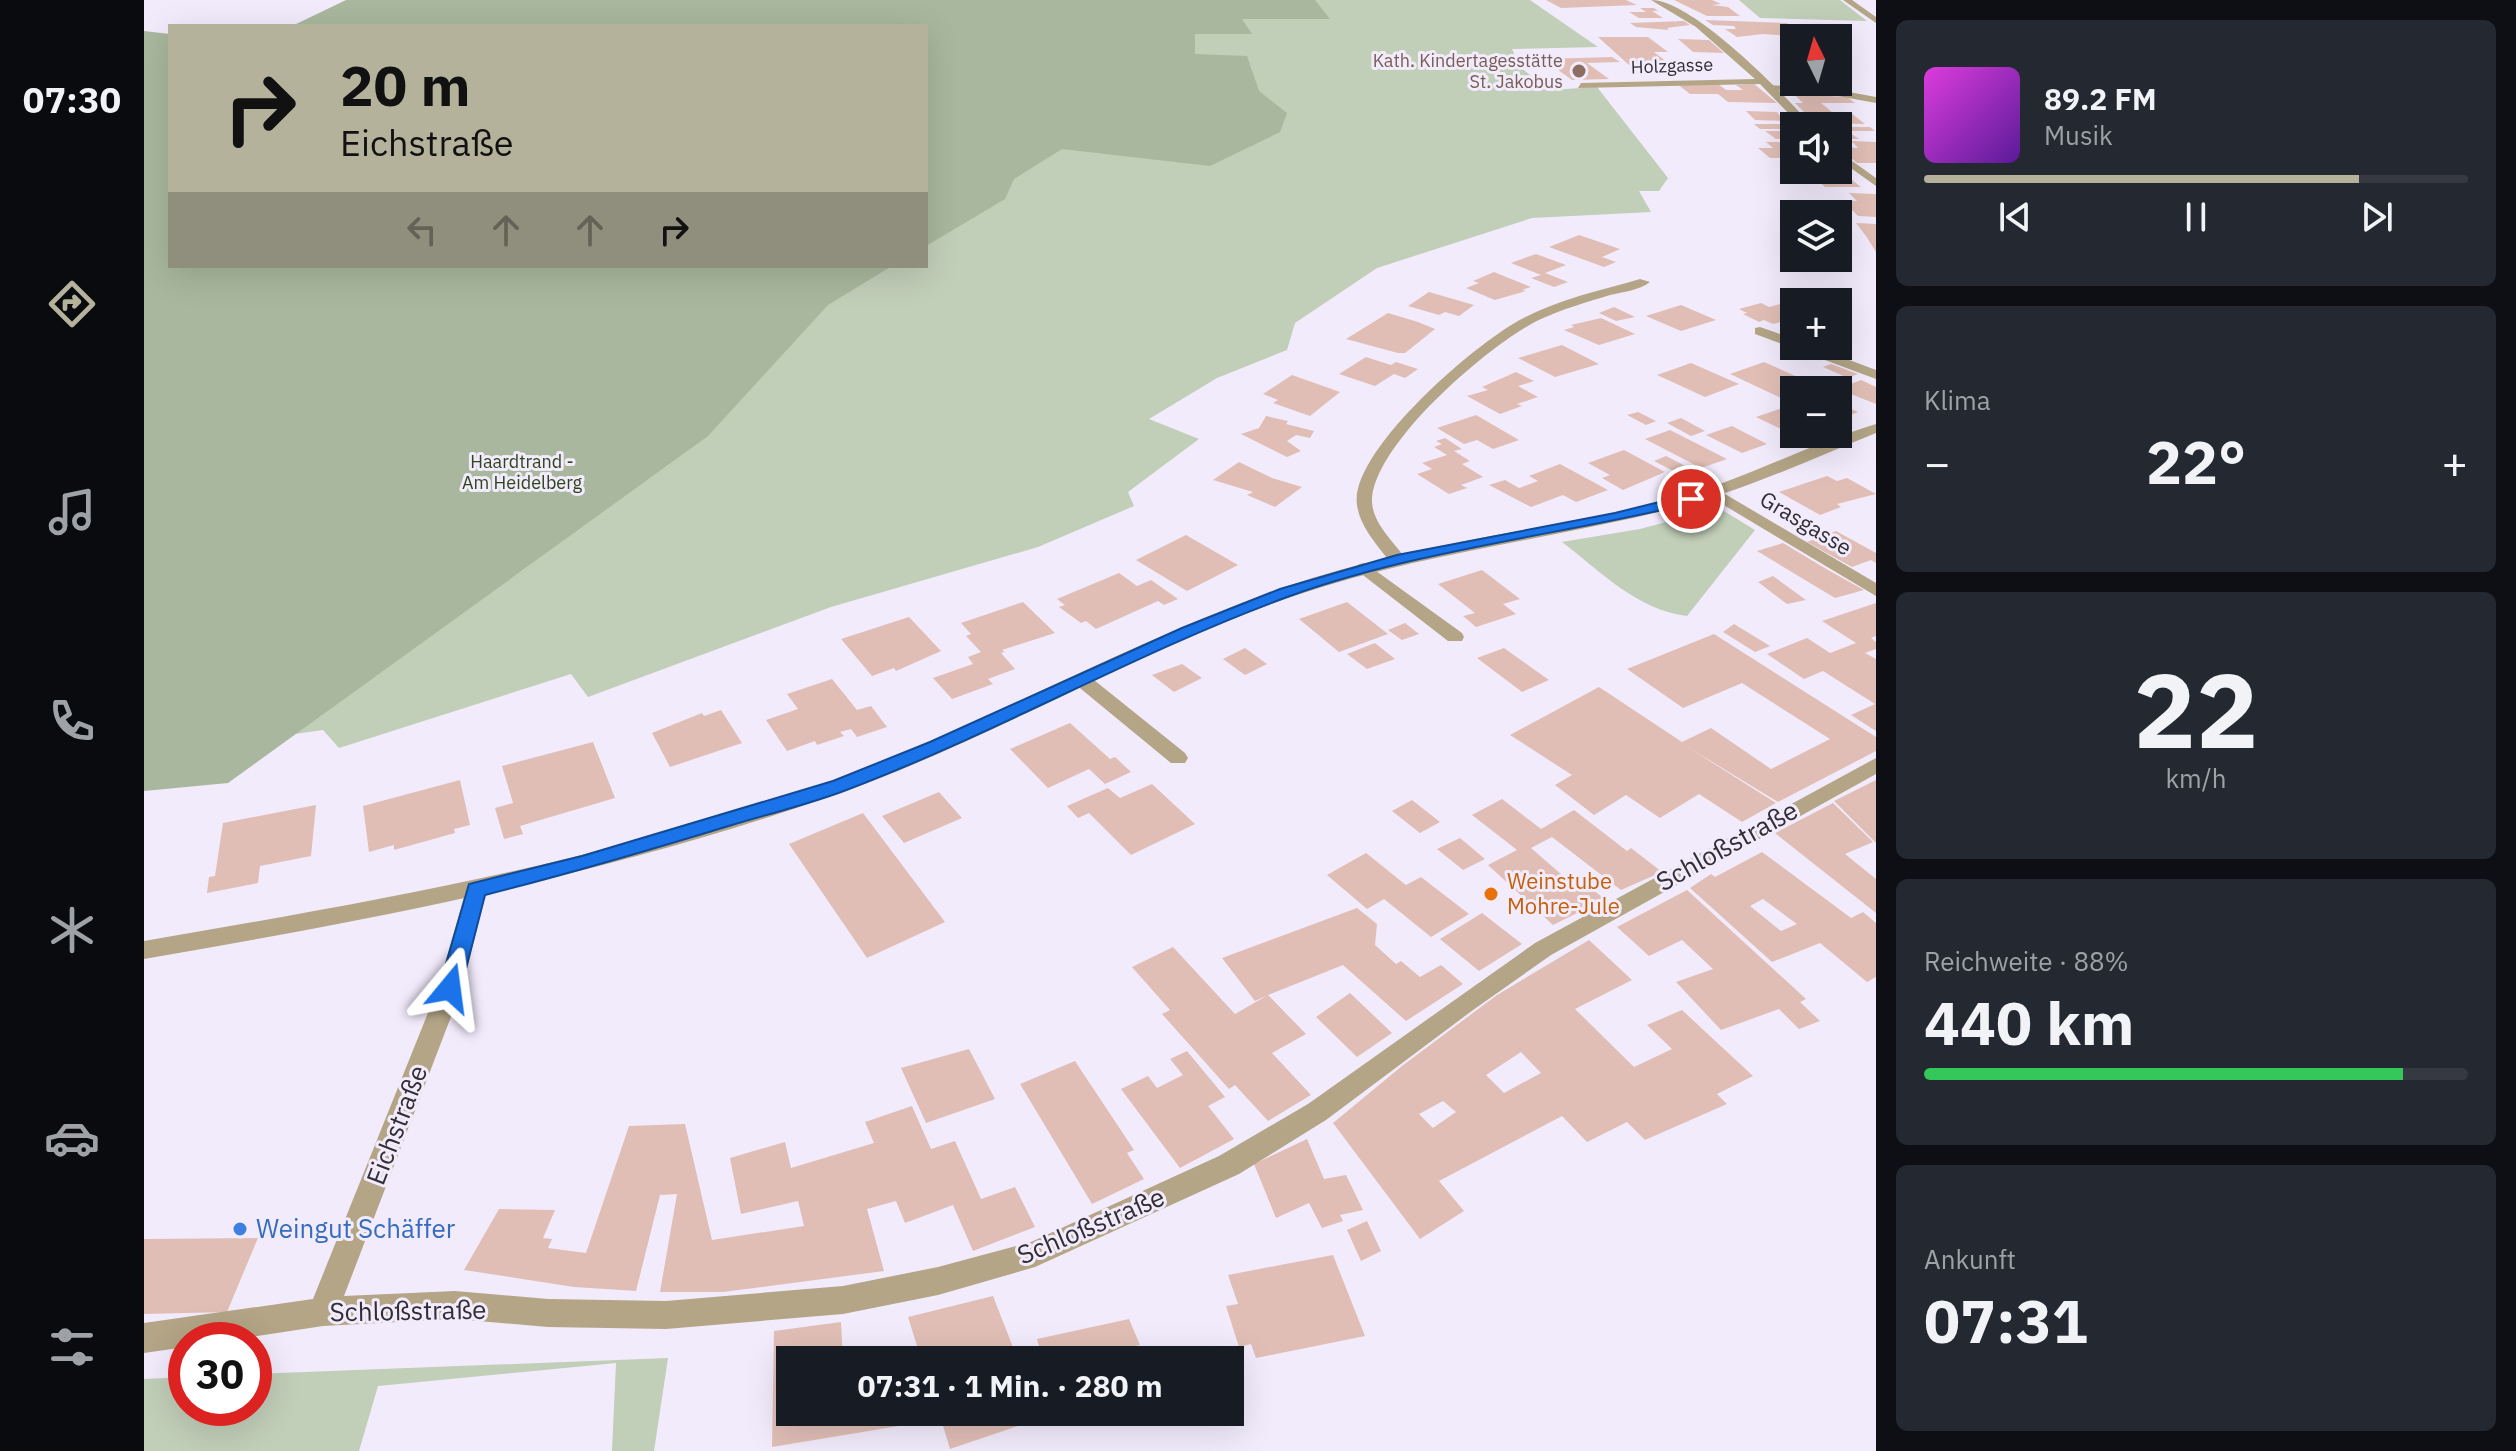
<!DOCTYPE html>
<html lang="de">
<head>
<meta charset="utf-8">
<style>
  :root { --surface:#171b24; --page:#242831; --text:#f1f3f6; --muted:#9ea1a6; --line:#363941; --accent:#b5b29c }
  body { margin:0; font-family:"IBM Plex Sans",sans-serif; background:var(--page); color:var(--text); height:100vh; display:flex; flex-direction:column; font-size:30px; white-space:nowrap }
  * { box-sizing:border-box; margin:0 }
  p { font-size:26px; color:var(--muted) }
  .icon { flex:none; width:44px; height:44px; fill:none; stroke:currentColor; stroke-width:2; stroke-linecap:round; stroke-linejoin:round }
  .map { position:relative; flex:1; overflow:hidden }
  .side { display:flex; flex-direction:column; gap:20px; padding:20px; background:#0d0f14; width:640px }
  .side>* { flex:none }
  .hud { position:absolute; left:24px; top:24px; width:760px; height:244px; border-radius:0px; box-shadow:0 8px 32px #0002; background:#b5b29c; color:#111; overflow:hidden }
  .needle { width:52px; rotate:355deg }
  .fabs { position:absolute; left:1636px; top:24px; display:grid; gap:16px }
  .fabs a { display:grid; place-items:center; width:72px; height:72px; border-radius:0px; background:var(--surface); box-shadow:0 8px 32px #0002; font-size:40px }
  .speed { position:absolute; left:24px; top:1322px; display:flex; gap:16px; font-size:40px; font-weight:700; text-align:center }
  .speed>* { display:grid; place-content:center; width:104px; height:104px; border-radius:50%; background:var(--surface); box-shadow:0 8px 32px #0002; line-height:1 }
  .speed .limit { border:12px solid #d22; background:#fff; color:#111 }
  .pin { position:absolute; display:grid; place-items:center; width:68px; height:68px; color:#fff; margin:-34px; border:4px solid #fff; border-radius:50%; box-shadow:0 2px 8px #0007 }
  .me { position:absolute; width:88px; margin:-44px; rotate:16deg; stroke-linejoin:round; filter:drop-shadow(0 0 6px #0008) }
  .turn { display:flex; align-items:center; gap:28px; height:168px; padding:0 40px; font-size:36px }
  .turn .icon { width:104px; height:104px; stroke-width:2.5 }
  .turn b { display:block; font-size:56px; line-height:68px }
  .lanes { display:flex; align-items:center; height:76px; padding:0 40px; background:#0003; justify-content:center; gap:40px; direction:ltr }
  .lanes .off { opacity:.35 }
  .big { font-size:60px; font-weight:700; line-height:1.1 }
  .side .card { flex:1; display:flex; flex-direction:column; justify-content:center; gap:12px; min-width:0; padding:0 28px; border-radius:12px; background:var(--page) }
  .side .dial { align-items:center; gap:0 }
  .dial b { font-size:104px; line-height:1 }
  .song { display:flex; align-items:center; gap:24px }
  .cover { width:96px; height:96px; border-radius:12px; background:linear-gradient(135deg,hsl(300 70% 55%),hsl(270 70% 35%)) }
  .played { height:8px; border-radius:4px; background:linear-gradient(90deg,var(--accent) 80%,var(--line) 80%) }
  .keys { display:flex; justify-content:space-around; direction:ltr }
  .heat { display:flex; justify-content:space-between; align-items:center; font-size:44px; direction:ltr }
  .charge { height:12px; border-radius:6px; background:linear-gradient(90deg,#34c759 88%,var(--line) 0) }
  .trip { position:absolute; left:632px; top:1346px; width:468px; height:80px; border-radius:0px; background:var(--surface); box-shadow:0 8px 32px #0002; font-weight:700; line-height:80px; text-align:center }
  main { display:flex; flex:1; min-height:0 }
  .dock { display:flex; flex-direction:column; width:144px; justify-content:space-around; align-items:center; background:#090b0e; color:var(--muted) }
  .dock .icon { width:56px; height:56px }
  .dock .current { color:var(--accent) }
  .dock b { font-size:36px; color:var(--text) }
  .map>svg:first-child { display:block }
</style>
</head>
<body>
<main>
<nav class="dock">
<b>07:30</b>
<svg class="icon current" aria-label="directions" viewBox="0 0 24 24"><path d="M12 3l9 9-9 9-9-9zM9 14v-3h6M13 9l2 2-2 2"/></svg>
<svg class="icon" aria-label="music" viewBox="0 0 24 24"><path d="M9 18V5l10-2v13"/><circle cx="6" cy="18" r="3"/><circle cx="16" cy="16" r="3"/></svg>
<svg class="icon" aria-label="phone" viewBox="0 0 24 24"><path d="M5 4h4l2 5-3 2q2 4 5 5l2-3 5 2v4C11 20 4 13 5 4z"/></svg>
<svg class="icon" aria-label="climate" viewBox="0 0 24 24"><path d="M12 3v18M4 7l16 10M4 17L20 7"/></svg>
<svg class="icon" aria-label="car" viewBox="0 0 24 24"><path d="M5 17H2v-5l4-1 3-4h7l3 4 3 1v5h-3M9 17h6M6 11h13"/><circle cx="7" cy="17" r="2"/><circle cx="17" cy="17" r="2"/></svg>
<svg class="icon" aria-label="filters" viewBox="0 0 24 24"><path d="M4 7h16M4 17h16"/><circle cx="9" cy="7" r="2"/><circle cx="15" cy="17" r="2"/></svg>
</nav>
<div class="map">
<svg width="1732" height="1451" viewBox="0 0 1732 1451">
  <rect width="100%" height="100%" fill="#f2ebfc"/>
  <path fill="#c1ceb8" d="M762 0H1386L1454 47 1368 49 1372 58 1365 59 1406 90 1453 87 1524 178 1515 191H1495L1507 212 1388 218 1233 268 1151 323 1143 350 1073 378 1005 419 1055 439 984 492 990 506 894 547 687 607 444 697 427 674 195 748 179 730 46 749 299 266H782V26Z
    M1595 0H1696L1723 21 1616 18Z
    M1575 508 1611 530 1543 616C1493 610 1456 571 1418 542L1496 529Z
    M524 1358 510 1451H468L472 1363 234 1386 215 1451H0V1379L42 1377V1408H110V1374Z"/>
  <path fill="#a8b79d" d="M202 0H1171L1186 19H1098L1108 34H1051V54L1103 56 1115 91 1143 113 1136 132 1066 166 918 149 870 179 861 199 782 246V26H148Z
    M0 31 26 34V266H748L684 305 564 436 84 783 0 791Z"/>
  <path fill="#e0beb6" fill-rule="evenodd" d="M1402 0H1482L1493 5 1417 8Z
    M1530 0H1568L1577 4 1568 5 1584 7 1596 16H1563Z
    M1496 8H1510L1514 11H1508L1519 18H1495L1485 12H1502Z
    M1561 20 1643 23 1657 37 1619 34 1593 37 1581 29H1592L1590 26 1569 25Z
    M1540 21 1546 25 1523 28 1525 30 1492 27 1486 23Z
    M1454 37H1504L1524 52H1510L1527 65H1485Z
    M1534 39 1565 40 1580 53 1549 52Z
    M1468 57 1476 62 1443 63 1465 79 1428 80 1399 59Z
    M1532 83H1573L1582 90H1599L1592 85 1610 84 1633 103 1584 102 1574 94H1546Z
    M1650 94 1703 97 1711 103H1677L1689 113H1707L1721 124 1671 123 1651 103H1659Z
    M1602 111 1633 112 1640 121 1611 120Z
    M1610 124H1650V139H1632L1621 131H1638L1636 129H1616Z
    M1694 127H1726L1731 131H1703L1715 139H1704L1710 143H1694Z
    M1708 141 1732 142V163H1713L1699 151 1697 147 1714 148Z
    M1622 142H1650V150H1638L1650 158V165L1641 158H1626L1614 148H1629Z
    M1663 171 1698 172 1717 187H1681Z
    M1705 193 1732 194V217L1714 216 1698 200 1713 201Z
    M1712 223 1732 224V252L1722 236Z
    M1435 235 1476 249 1458 257 1472 262 1460 267 1405 247Z
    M1392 254 1422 265 1401 273 1424 282 1410 287 1387 278 1397 275 1367 263Z
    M1350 272 1387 287 1378 290 1382 291 1351 300 1322 288 1335 283 1329 281Z
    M1285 292 1330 305 1315 316 1301 312 1295 315 1264 306Z
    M1650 300V319L1629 324 1620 320 1615 322 1599 314 1603 313 1595 309 1617 303 1625 307Z
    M1537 305 1572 320 1537 331 1502 316Z
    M1470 307 1491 317 1472 321 1455 313Z
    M1244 313 1274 322 1291 329 1261 353H1254L1202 339Z
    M1457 318 1491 334 1455 345 1420 330 1430 327 1427 325Z
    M1418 345 1455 364 1411 377 1374 358Z
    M1222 357 1247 365 1252 362 1274 369 1261 378 1250 374 1231 386 1195 374Z
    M1620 362 1683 390H1650V404L1586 374Z
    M1547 363 1595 384 1561 397 1513 375Z
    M1687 364 1714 374 1704 378 1679 367Z
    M1372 372 1390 381 1374 386 1394 397 1373 404 1378 406 1356 414 1323 396 1344 390 1338 387Z
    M1148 375 1196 392 1166 416 1129 403 1134 400 1119 394Z
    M1717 380 1732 387V404L1694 389Z
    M1694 403 1714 412 1694 420Z
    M1638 408 1650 414V434H1662L1654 437 1612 417Z
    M1494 412 1512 421 1502 425 1483 415Z
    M1332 415 1375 440 1349 449 1333 440 1320 444 1293 428Z
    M1122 416 1144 421 1142 424 1170 431 1166 438 1152 435 1143 441 1157 451 1143 457 1097 434 1115 428Z
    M1537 418 1561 431 1547 436 1523 423Z
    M1588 426 1623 444 1598 453 1562 435Z
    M1526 430 1583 459 1557 468 1501 439Z
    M1301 438 1318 449 1310 451 1326 461 1318 464 1339 477 1317 485 1323 488 1305 494 1273 474 1288 469 1278 463 1303 455 1290 447 1298 444 1292 441Z
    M1480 450 1521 472 1479 490 1458 478 1466 475 1444 463Z
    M1522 456 1547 469 1535 474 1510 461Z
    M1095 462 1128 478 1158 487 1131 507 1103 495 1109 492 1069 480Z
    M1416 464 1464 490 1432 502 1419 495 1387 507 1345 485 1361 480 1375 488 1394 481 1385 476Z
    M1683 476 1693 481 1703 478 1732 494 1693 504 1697 507 1676 515 1635 492Z
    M1692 531 1732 553V563L1727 560 1708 567 1663 542Z
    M1042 535 1094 565 1043 591 992 560Z
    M1639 543 1684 570 1720 590 1691 598 1613 551Z
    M1338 570 1376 599 1359 604 1372 614 1332 627 1319 616 1331 613 1294 584Z
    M975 573 993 586 1007 580 1034 599 1020 605 1014 601 952 629 942 621 937 623 915 607 921 605 913 599Z
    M1629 576 1662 600 1643 604 1614 582Z
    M879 602 911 633 858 650 861 652 857 653 871 669 844 679 849 684 808 699 789 678 829 664 824 657 837 652 822 636 827 634 817 623Z
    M1203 602 1244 634 1195 652 1155 619Z
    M1732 603V636L1727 638 1732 642V649L1721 653 1732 659V731L1707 715 1731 704 1679 671 1660 679 1623 654 1663 638 1686 653 1712 643 1678 621Z
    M765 617 797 651 752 671 750 668 728 676 697 639Z
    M1261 623 1275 634 1258 640 1244 630Z
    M1590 624 1626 646 1611 652 1579 632Z
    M1570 634 1732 737V751L1634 802 1542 746 1632 803 1598 822 1555 794 1516 818 1482 795 1450 815 1411 785 1428 775 1366 735 1455 687 1538 742 1567 728 1627 769 1686 739 1598 683 1539 708 1483 669Z
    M1231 643 1251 659 1223 669 1203 654Z
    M1101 648 1123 664 1101 675 1079 659Z
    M1360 648 1405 680 1378 692 1333 658Z
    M1038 664 1058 678 1030 692 1008 675Z
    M688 679 713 710 727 706 743 727 713 737 707 729 696 732 700 736 673 745 671 741 643 751 622 720 654 709 643 694Z
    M577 710 598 743 526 767 508 733 558 713 560 716Z
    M926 723 966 759 971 757 987 772 961 784 945 769 904 788 866 749Z
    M449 742 471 798 376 826 379 834 360 839 351 808 369 803 358 766Z
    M316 780 326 825 310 829 311 833 250 850V845L225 852 219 806Z
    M1732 780V843L1690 801Z
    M1008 784 1051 824 987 855 945 813 934 818 923 806 964 788 976 798Z
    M795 792 818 818 760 843 738 816Z
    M1358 799 1397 829 1430 810 1483 851 1487 848 1518 872 1477 890 1408 837 1387 848 1433 888 1441 884 1461 899 1409 925 1344 865 1373 850 1328 815Z
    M1268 800 1296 822 1276 833 1248 811Z
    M1689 803 1729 842 1701 854 1732 879V913L1631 833Z
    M172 805 167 856 116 866 114 883 63 893 65 877 71 876 79 823Z
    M719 813 801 922 723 958 645 844Z
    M1316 838 1341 859 1319 870 1293 849Z
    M1618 852 1707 918 1719 912 1732 923V977L1723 982 1676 943 1628 962 1546 888 1567 874 1571 877ZM1619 899 1646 919 1653 924 1637 931 1606 906Z
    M1222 853 1262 885 1277 877 1325 914 1287 937 1240 899 1223 909 1183 875Z
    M1543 890 1662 999 1656 1002 1676 1021 1655 1029 1635 1009 1577 1030 1532 982 1569 969 1538 940 1505 956 1473 927Z
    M1213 908 1233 924 1231 945 1252 964 1257 961 1276 977 1297 965 1319 984 1262 1021 1199 965 1124 995 1162 1034 1128 1053 1167 1095 1124 1121 1091 1085 1085 1089 1052 1052 1018 1014 1026 1010 988 967 1029 947 1091 1014 1124 995 1111 1001 1078 958Z
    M1338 913 1378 944 1335 971 1296 939Z
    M1445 940 1488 980 1431 1009 1490 1067 1528 1049 1503 1025 1538 1010 1609 1076 1573 1094 1583 1104 1501 1140 1483 1122 1443 1142 1418 1116 1295 1181 1320 1211 1276 1239 1189 1123 1258 1066 1353 995ZM1377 1052 1397 1073 1360 1093 1342 1075ZM1299 1101 1312 1112 1289 1128 1275 1114Z
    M1206 993 1248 1033 1213 1057 1172 1017Z
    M825 1049 851 1099 782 1123 757 1068Z
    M1043 1051 1081 1097 1064 1106 1090 1139 1036 1168 977 1089 1004 1076 1013 1088 1039 1075 1026 1059Z
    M931 1061 990 1150 983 1153 1000 1179 948 1204 876 1084Z
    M768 1106 787 1149 811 1141 837 1199 871 1187 891 1227 829 1251 809 1205 761 1223 752 1201 723 1209 740 1271 579 1292H516L533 1194 516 1195 492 1291 430 1287 320 1270 355 1209 411 1210 399 1238 408 1239 404 1248 442 1253 485 1126 541 1124 568 1240 660 1226 654 1201 597 1214 586 1158 641 1142 647 1168 730 1143 721 1122Z
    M1163 1139 1180 1179 1202 1175 1219 1210 1196 1215 1199 1221 1178 1228 1165 1203 1132 1218 1110 1164Z
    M1223 1221 1237 1251 1217 1261 1203 1230Z
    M114 1238 83 1312 0 1314V1239Z
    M1189 1255 1221 1336 1112 1358 1107 1344 1095 1347 1082 1306 1094 1304 1084 1275Z
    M849 1296 874 1360H726L774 1349 764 1317Z
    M985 1319 996 1345 942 1356 944 1360H899L893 1339Z
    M697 1322 699 1360H646V1412H892L895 1419 806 1449 797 1419 628 1447 630 1331Z"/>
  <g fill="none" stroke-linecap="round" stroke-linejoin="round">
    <path fill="#b3a586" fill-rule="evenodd" d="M1623 85 1683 88 1732 97V103L1683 94 1626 90Z
      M1616 327 1650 339V346H1668L1732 370V379L1611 334V328Z
      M1221 563 1318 633 1320 637 1318 641H1304L1215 572 1212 568 1215 564Z
      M938 674 945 676 1041 753 1044 758 1041 763H1027L931 684 928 680Z"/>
    <path fill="#b3a586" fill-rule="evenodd" d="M1507 0C1549 0 1641 95 1668 126H1657L1616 84 1434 88 1437 83 1611 79 1552 27Z
      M1694 151 1732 178V186L1694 159Z
      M1496 279 1506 282C1496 290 1479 292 1466 295 1443 302 1419 309 1397 319 1349 341 1227 445 1228 502 1229 524 1250 542 1262 559L1259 563H1247C1234 546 1216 527 1213 505 1205 452 1330 345 1374 321 1411 300 1455 291 1496 279Z
      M1569 487 1732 583V596L1563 495 1561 492Z
      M1732 758V774L1407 955 1329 1010 1182 1120 1095 1174 891 1267 794 1295 699 1314 522 1329 404 1327 311 1319 179 1326 87 1340H42V1347L0 1353V1323L169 1299 294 988 324 883 332 881 340 883 343 889 318 988 200 1296 311 1291 404 1299 522 1301 699 1286 794 1267 887 1242 1075 1156 1164 1104 1391 943Z"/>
    <path fill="#b3a586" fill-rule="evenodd" d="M1699 0H1708L1732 17V23Z
      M1732 424V433C1665 460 1597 492 1527 509 1402 540 1275 554 1153 595 997 647 856 736 701 791 474 873 237 918 0 959V941C233 901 469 860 692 779 843 724 984 642 1136 589 1260 545 1391 532 1518 502 1592 484 1659 446 1732 424Z"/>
  </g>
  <path fill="#1a73e8" stroke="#114b97" stroke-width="2" d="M1547 494 1555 499 1553 502C1418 535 1277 549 1146 596 995 651 855 732 705 789 667 804 627 813 588 825 506 850 424 874 341 895L317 988 314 994 306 997 298 994 295 988 325 884 438 856 689 781 786 742 1038 628 1136 589 1253 555 1471 513Z"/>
  <circle fill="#8d6e63" stroke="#f2ebfc" stroke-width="3" cx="1435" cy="71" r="8"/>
  <circle fill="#e8710a" stroke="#f2ebfc" stroke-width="3" cx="1347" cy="894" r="8"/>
  <circle fill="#3f7fe0" stroke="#f2ebfc" stroke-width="3" cx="96" cy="1229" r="8"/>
  <g text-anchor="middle" stroke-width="6" stroke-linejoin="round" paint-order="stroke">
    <g font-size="18" fill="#785e54" stroke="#f2ebfc" text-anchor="end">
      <text x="1419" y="67">Kath. Kindertagesstätte<tspan x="1419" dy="21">St. Jakobus</tspan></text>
    </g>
    <g font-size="18" fill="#312f35" stroke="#f2ebfc">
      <text transform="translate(1528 66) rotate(-2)" y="6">Holzgasse</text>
    </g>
    <g font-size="18" fill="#2e441b" stroke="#f2ebfc">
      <text x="378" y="468">Haardtrand -<tspan x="378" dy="21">Am Heidelberg</tspan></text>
    </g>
    <g font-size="22" fill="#312f35" stroke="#f2ebfc">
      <text transform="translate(1662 523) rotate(31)" y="8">Grasgasse</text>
    </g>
    <g font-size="22" fill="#c56008" stroke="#f2ebfc" text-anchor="start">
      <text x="1363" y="889">Weinstube<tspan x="1363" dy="25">Mohre-Jule</tspan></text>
    </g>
    <g font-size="26" fill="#312f35" stroke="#f2ebfc">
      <text transform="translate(1583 846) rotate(-29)" y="9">Schloßstraße</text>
      <text transform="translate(253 1125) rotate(-69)" y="9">Eichstraße</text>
      <text transform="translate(947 1226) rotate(-23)" y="9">Schloßstraße</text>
      <text transform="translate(264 1311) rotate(-1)" y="9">Schloßstraße</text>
    </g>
    <g font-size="26" fill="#366cbe" stroke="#f2ebfc" text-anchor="start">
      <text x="112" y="1238">Weingut Schäffer</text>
    </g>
  </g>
</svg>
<div class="fabs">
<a><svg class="needle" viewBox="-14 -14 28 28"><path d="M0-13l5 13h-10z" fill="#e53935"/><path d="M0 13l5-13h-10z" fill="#9ea1a6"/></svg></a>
<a><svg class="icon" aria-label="sound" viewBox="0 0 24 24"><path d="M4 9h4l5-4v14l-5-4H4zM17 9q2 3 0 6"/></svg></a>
<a><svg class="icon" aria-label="layers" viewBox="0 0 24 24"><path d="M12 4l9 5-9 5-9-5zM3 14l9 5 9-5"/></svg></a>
<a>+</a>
<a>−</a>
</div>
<div class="speed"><div class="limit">30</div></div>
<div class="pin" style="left:1547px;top:499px;background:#d93025"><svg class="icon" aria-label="arrive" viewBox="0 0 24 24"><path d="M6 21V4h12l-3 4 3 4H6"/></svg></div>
<svg class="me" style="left:306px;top:988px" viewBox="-20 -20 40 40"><path d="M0-17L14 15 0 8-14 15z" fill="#1a73e8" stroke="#fff" stroke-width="4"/></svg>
<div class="trip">07:31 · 1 Min. · 280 m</div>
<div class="hud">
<div class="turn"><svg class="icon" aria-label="right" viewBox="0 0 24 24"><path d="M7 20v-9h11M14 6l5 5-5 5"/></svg><div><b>20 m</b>Eichstraße</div></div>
<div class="lanes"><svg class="icon off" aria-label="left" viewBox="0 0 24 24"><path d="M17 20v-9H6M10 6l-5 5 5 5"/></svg><svg class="icon off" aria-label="ahead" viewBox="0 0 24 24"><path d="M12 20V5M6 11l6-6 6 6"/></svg><svg class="icon off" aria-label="ahead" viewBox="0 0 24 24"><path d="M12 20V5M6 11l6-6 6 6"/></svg><svg class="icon" aria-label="right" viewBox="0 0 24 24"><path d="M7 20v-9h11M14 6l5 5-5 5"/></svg></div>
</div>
</div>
<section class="side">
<div class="card">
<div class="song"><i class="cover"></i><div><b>89.2 FM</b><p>Musik</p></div></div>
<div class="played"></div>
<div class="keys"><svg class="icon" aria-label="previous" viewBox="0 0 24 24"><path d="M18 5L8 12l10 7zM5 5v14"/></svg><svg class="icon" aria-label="pause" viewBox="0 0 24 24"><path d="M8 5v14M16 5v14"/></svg><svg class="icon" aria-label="next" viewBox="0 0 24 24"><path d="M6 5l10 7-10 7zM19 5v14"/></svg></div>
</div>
<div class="card"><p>Klima</p>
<div class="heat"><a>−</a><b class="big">22°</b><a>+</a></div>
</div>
<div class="card dial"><b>22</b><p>km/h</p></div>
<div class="card"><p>Reichweite · 88%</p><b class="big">440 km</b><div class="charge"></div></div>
<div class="card"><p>Ankunft</p><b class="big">07:31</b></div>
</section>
</main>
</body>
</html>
